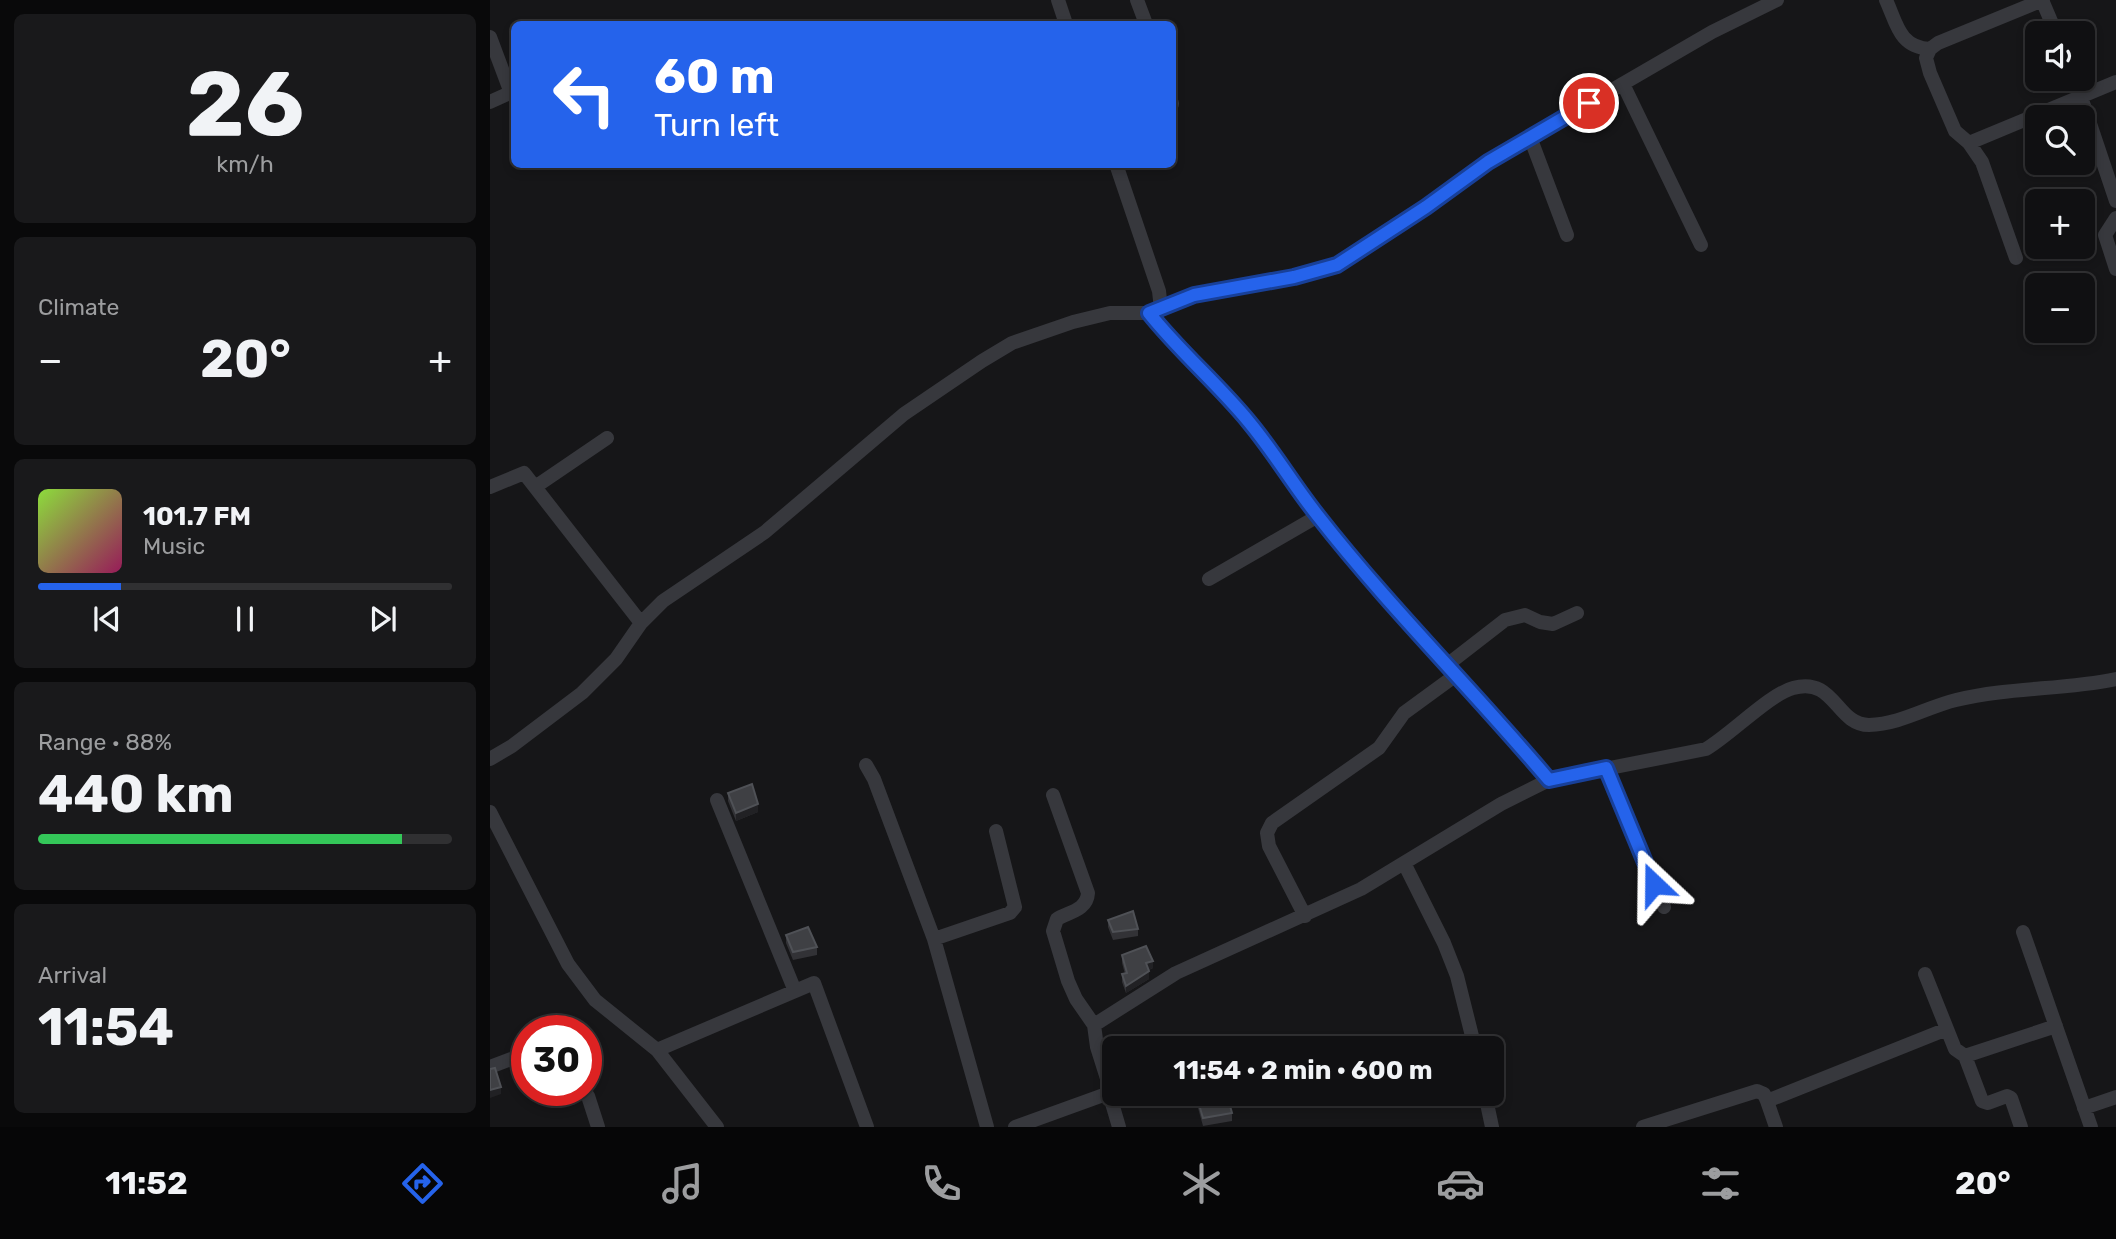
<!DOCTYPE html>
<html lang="en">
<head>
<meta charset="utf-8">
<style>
  :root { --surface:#101012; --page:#19191b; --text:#f1f3f6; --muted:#9c9d9f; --line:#303032; --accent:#2563eb }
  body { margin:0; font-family:Rubik,sans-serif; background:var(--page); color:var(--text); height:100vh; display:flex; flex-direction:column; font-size:26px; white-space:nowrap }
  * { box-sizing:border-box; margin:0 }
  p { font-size:23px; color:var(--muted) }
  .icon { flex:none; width:38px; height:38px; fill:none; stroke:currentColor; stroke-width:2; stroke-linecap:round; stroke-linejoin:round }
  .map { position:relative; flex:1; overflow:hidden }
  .drawer { display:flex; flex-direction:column; gap:14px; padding:14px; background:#09090a; width:490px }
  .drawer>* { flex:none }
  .banner { position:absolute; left:21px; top:21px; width:665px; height:147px; border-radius:10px; box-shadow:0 4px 10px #0003,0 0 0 2px var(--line); background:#2563eb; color:#fff; overflow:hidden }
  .tools { position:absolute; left:1535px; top:21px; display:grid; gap:14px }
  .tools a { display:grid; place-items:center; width:70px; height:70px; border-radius:10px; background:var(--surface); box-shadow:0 4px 10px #0003,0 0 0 2px var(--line); font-size:35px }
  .speed { position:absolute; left:21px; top:1015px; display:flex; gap:14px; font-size:35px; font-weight:700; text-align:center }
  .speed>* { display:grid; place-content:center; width:91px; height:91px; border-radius:50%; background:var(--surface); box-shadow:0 4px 10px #0003,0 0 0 2px var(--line); line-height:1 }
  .speed .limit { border:10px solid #d22; background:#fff; color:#111 }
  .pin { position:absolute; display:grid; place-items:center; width:60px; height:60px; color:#fff; margin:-30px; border:4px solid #fff; border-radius:50%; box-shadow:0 2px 7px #0007 }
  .me { position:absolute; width:77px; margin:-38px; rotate:337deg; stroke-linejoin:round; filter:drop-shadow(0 0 5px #0008) }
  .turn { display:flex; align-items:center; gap:24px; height:147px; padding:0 28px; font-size:32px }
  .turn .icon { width:91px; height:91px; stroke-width:2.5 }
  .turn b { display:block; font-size:49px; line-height:60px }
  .big { font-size:52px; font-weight:700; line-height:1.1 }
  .drawer .tile { flex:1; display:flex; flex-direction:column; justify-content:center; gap:10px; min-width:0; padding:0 24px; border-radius:10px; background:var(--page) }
  .drawer .dial { align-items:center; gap:0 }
  .dial b { font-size:91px; line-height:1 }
  .song { display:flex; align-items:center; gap:21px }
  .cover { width:84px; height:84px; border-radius:10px; background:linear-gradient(135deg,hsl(90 70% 55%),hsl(330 70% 35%)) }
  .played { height:7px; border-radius:4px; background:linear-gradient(90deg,var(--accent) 20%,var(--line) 20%) }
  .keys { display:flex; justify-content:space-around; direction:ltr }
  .heat { display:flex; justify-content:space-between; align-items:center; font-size:38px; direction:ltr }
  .charge { height:10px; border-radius:5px; background:linear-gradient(90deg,#34c759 88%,var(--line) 0) }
  .trip { position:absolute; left:612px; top:1036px; width:402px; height:70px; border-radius:10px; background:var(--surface); box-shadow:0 4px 10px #0003,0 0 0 2px var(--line); font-weight:700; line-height:70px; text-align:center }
  .tab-bar { display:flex; height:112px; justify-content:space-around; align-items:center; background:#060607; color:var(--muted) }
  .tab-bar .icon { width:49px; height:49px }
  .tab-bar .on { color:var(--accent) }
  .tab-bar b { font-size:32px; color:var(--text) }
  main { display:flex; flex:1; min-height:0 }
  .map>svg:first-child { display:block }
</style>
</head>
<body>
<main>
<section class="drawer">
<div class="tile dial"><b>26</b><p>km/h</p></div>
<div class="tile"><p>Climate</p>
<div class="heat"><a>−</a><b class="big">20°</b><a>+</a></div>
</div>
<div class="tile">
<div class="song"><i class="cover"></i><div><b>101.7 FM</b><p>Music</p></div></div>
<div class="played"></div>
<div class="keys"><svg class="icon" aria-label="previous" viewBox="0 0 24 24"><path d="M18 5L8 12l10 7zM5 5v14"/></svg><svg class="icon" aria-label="pause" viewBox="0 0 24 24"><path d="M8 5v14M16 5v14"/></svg><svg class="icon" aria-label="next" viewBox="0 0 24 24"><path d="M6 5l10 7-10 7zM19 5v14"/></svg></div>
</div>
<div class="tile"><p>Range · 88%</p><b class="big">440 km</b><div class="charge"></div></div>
<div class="tile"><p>Arrival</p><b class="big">11:54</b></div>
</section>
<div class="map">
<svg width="1626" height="1127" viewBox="0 0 1626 1127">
  <rect width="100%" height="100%" fill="#161618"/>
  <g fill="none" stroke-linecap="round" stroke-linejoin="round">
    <path stroke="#37383d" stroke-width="14" d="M568 0 576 24
      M647 0 656 24
      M1396 0C1407 24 1409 47 1440 49
      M1552 0 1566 33
      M0 37 21 93
      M1585 79 1626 201
      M1133 84 1211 245
      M0 102 24 91
      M682 103V104
      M1040 137 1077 235
      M1479 143 1626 82
      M626 164 669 291 671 309
      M1626 218 1615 235 1626 269
      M1526 258 1492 162 1479 143 1465 131 1440 73 1436 58 1440 49 1448 43 1553 0
      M659 313C690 351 728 384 759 422 784 452 804 486 828 516 901 608 984 690 1059 780
      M0 487 34 473 151 623
      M45 487 117 438
      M719 579 828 516
      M957 665 1015 620 1035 615 1050 622 1063 624 1087 613
      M0 759 22 746 92 693 126 659 151 623 173 601 275 532 414 414 492 361 522 343 583 322 620 313H659L704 295 804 277 847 265 906 228 998 162 1222 32 1287 0
      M376 765 384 779 444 939 497 1127
      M1116 768 1174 907
      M563 795 598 893C597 910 579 912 567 919L563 931 578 981 586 999 604 1025
      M227 800 305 991
      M0 812 78 964 105 1000 167 1050 227 1127
      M915 865 954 943 967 976 985 1048
      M815 916 779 846 777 833 782 823 889 748 914 713 966 675
      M1533 932 1601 1127
      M444 939 520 913 525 907 506 831
      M1435 974 1465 1049 1475 1056 1566 1026
      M167 1050 324 983 377 1127
      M1475 1056 1492 1101 1498 1103 1517 1096 1521 1098 1531 1127
      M0 1067 21 1059
      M619 1093 629 1127
      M995 1094 1002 1127
      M98 1096 108 1127
      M1277 1101 1286 1127
      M1594 1108 1626 1097
      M525 1127 619 1093V1085L607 1047 604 1025 686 973 871 889 1011 804 1059 780 1216 749C1240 735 1280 694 1303 688 1345 676 1346 725 1379 725 1411 724 1437 707 1466 700 1519 687 1574 690 1626 679
      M1153 1127 1267 1091 1274 1094 1277 1101 1457 1029"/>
  </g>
  <path fill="#323236" d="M238 793 268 812 246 821 238 801Z
    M618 920 648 929V936L623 940 618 927Z
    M296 935 327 947V955L303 960 296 943Z
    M632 955 663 968 659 970V979L636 993 632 982V974H635L632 963Z
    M708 1101 742 1113V1121L713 1126 708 1108Z"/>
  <path fill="#212124" d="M268 804V812L246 821V813Z
    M663 961V968L656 971V963Z
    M659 971V979L636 993V986Z
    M11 1087V1094L0 1098V1090Z"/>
  <path fill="#3f4044" stroke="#4f5156" stroke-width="2" d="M262 784 268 804 246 813 238 793Z
    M643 911 648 929 623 932 618 920Z
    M318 927 327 947 303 952 296 935Z
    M656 946 663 961 656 963 659 971 636 986 632 974 637 973 632 955Z
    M5 1068 11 1087 0 1090V1069Z
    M737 1095 742 1113 713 1118 708 1101Z"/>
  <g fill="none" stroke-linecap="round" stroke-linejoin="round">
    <defs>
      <path id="route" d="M1099 103 998 162 936 207 847 265 804 277 704 295 659 313C690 352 728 384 759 422 784 452 804 486 828 516 900 608 984 691 1059 780L1116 768 1164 884"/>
    </defs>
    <use href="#route" stroke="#184099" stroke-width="18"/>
    <use href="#route" stroke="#2563eb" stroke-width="12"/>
  </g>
</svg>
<div class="tools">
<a><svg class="icon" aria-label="sound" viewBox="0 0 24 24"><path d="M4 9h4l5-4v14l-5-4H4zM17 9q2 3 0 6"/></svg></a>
<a><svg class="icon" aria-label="search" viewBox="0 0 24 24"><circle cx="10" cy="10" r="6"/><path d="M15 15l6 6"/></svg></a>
<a>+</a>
<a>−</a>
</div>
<div class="speed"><div class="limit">30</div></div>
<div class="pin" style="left:1099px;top:103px;background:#d93025"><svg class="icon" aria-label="arrive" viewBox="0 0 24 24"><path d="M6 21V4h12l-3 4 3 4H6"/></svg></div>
<svg class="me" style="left:1164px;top:884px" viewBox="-20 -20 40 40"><path d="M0-17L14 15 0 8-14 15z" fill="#2563eb" stroke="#fff" stroke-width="4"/></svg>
<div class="trip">11:54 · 2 min · 600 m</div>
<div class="banner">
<div class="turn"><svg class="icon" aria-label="left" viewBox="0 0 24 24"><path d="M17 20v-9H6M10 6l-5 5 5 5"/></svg><div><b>60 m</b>Turn left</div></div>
</div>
</div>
</main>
<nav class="tab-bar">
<b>11:52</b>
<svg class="icon on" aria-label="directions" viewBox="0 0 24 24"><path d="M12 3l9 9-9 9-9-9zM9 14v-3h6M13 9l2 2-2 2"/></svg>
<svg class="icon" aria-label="music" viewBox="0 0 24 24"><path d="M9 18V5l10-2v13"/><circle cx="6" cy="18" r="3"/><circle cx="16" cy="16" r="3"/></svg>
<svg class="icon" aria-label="phone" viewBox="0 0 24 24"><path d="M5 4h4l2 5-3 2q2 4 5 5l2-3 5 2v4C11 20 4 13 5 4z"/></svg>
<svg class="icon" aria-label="climate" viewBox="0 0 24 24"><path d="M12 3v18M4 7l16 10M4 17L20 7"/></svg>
<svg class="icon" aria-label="car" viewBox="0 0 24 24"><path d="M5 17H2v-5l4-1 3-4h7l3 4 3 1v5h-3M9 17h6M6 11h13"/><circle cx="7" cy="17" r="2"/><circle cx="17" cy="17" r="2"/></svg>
<svg class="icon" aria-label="filters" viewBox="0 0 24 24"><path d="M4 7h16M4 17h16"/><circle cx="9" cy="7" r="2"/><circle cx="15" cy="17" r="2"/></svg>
<b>20°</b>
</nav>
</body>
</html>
